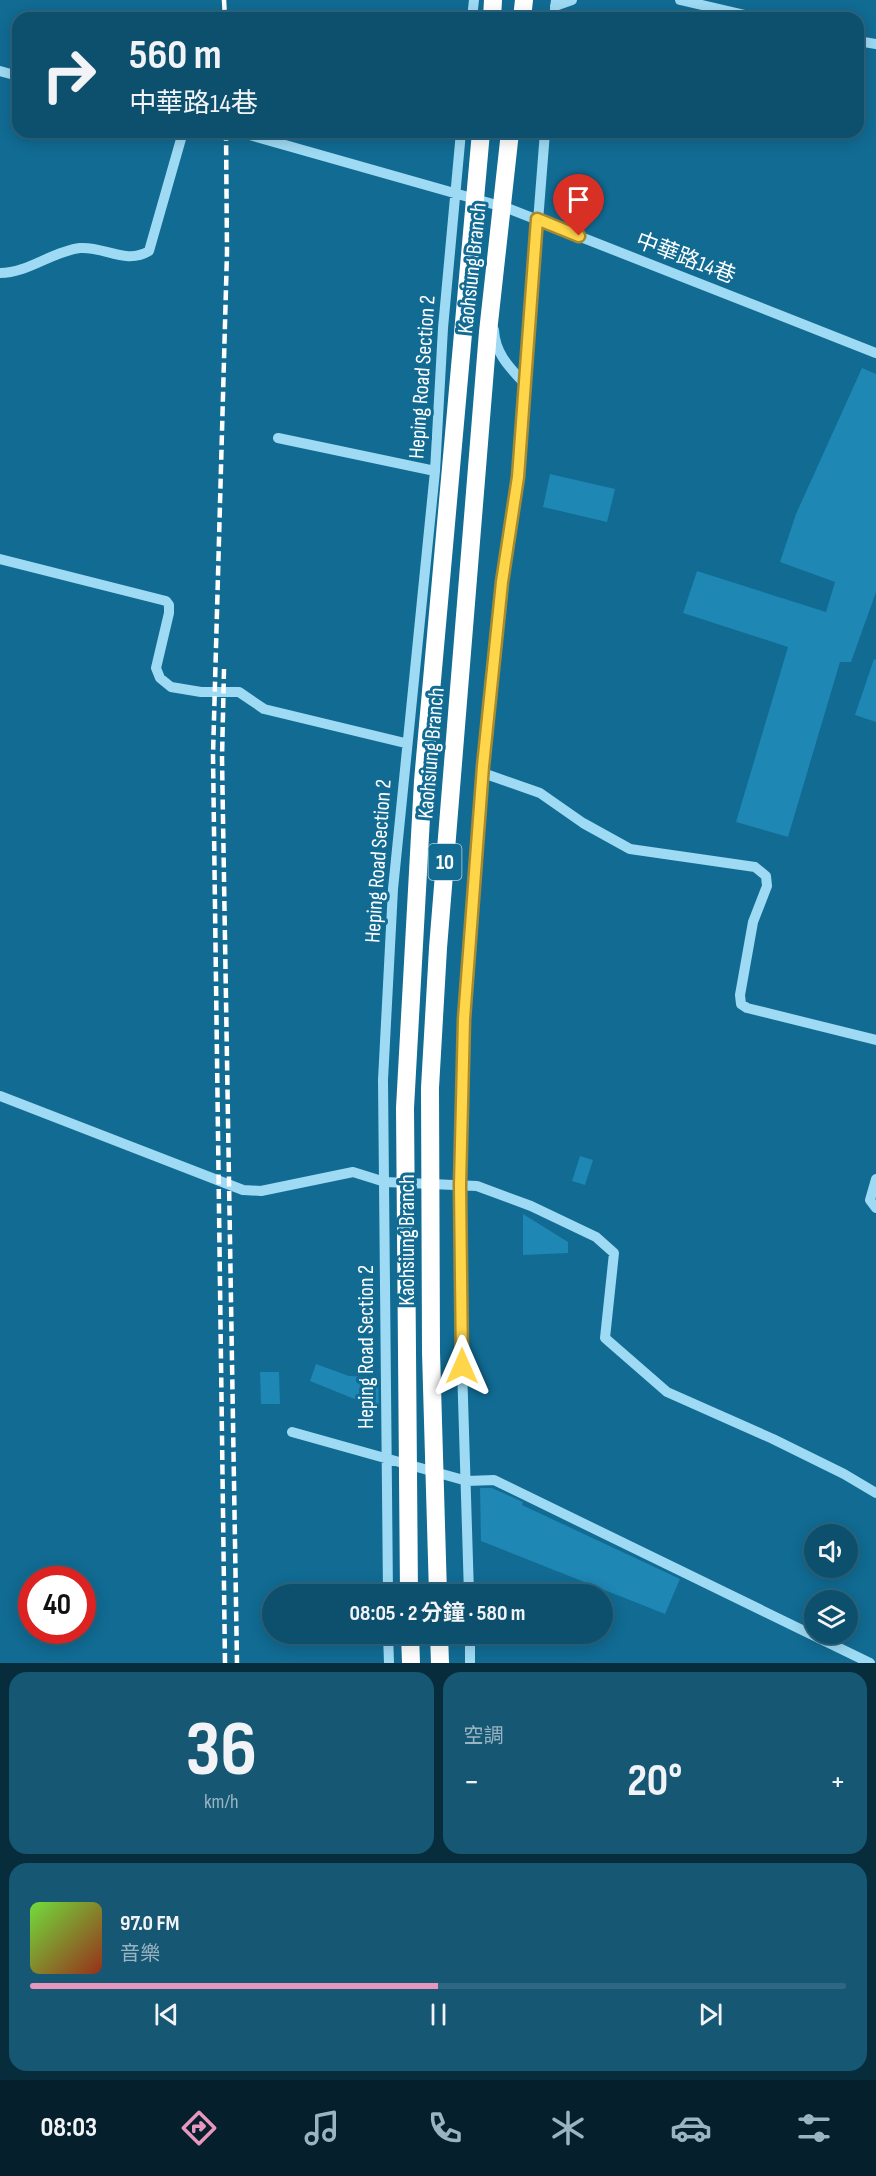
<!DOCTYPE html>
<html lang="zh-TW">
<head>
<meta charset="utf-8">
<style>
  :root { --surface:#0d506e; --page:#165773; --text:#f1f3f6; --muted:#9ab5c2; --line:#2d6781; --accent:#e797bd }
  body { margin:0; font-family:"Sofia Sans Condensed","Noto Sans TC",sans-serif; background:var(--page); color:var(--text); height:100vh; display:flex; flex-direction:column; font-size:22px; white-space:nowrap }
  * { box-sizing:border-box; margin:0 }
  p { font-size:20px; color:var(--muted) }
  .icon { flex:none; width:33px; height:33px; fill:none; stroke:currentColor; stroke-width:2; stroke-linecap:round; stroke-linejoin:round }
  .map { position:relative; height:1663px; overflow:hidden }
  .panel { display:flex; flex-direction:column; gap:9px; padding:9px; background:#072c3c; flex:1 }
  .panel>* { flex:none }
  .guide { position:absolute; left:12px; top:12px; width:852px; height:126px; border-radius:18px; box-shadow:0 3px 15px #0003,0 0 0 2px var(--line); background:#0d506e; color:var(--text); overflow:hidden }
  .tools { position:absolute; left:804px; top:1524px; display:grid; gap:12px }
  .tools a { display:grid; place-items:center; width:54px; height:54px; border-radius:50%; background:var(--surface); box-shadow:0 3px 15px #0003,0 0 0 2px var(--line); font-size:30px }
  .speed { position:absolute; left:18px; top:1566px; display:flex; gap:12px; font-size:30px; font-weight:700; text-align:center }
  .speed>* { display:grid; place-content:center; width:78px; height:78px; border-radius:50%; background:var(--surface); box-shadow:0 3px 15px #0003,0 0 0 2px var(--line); line-height:1 }
  .speed .limit { border:9px solid #d22; background:#fff; color:#111 }
  .pin { position:absolute; display:grid; place-items:center; width:51px; height:51px; color:#fff; margin:-62px -26px; border-radius:50% 50% 50% 0; rotate:-45deg; box-shadow:0 0 6px #0007 }
  .pin .icon { rotate:45deg }
  .me { position:absolute; width:66px; margin:-33px; rotate:0deg; stroke-linejoin:round; filter:drop-shadow(0 0 4px #0008) }
  .turn { display:flex; align-items:center; gap:21px; height:126px; padding:0 18px; font-size:27px }
  .turn .icon { width:78px; height:78px; stroke-width:2.5 }
  .turn b { display:block; font-size:42px; line-height:51px }
  .big { font-size:45px; font-weight:700; line-height:1.1 }
  .panel .widget { flex:1; display:flex; flex-direction:column; justify-content:center; gap:9px; min-width:0; padding:0 21px; border-radius:18px; background:var(--page) }
  .panel .dial { align-items:center; gap:0 }
  .dial b { font-size:78px; line-height:1 }
  .song { display:flex; align-items:center; gap:18px }
  .cover { width:72px; height:72px; border-radius:9px; background:linear-gradient(135deg,hsl(100 70% 55%),hsl(10 70% 35%)) }
  .played { height:6px; border-radius:3px; background:linear-gradient(90deg,var(--accent) 50%,var(--line) 50%) }
  .keys { display:flex; justify-content:space-around; direction:ltr }
  .heat { display:flex; justify-content:space-between; align-items:center; font-size:33px; direction:ltr }
  .panel .tiles { flex:1; display:grid; gap:9px; grid-template-columns:1fr 1fr }
  .widget:last-child { grid-column:span 2 }
  .trip { position:absolute; left:262px; top:1584px; width:351px; height:60px; border-radius:30px; background:var(--surface); box-shadow:0 3px 15px #0003,0 0 0 2px var(--line); font-weight:700; line-height:60px; text-align:center }
  .tab-bar { display:flex; height:96px; justify-content:space-around; align-items:center; background:#05202c; color:var(--muted) }
  .tab-bar .icon { width:42px; height:42px }
  .tab-bar .current { color:var(--accent) }
  .tab-bar b { font-size:27px; color:var(--text) }
  .map>svg:first-child { display:block }
</style>
</head>
<body>
<div class="map">
<svg width="876" height="1663" viewBox="0 0 876 1663">
  <rect width="100%" height="100%" fill="#116b93"/>
  <path fill="#1e87b3" d="M862 368 876 374V592L851 662H840L788 837 736 822 788 647 683 613 697 571 826 612 835 582 780 562 796 514Z
    M550 474 615 489 607 522 543 507Z
    M874 659 876 660V722L855 715Z
    M580 1156 593 1160 585 1185 572 1181Z
    M523 1214 568 1242V1253L523 1255Z
    M316 1364 349 1376 378 1377 379 1409 310 1381Z
    M260 1372H279L280 1404H261Z
    M480 1488H492L523 1502 522 1505 680 1579 665 1614 481 1541Z"/>
  <g fill="none" stroke-linecap="round" stroke-linejoin="round">
    <path stroke="#9edaf3" stroke-width="10" d="M680 0 758 18
      M555 6 572 0
      M472 18 474 0
      M554 18 556 0
      M858 41 876 44
      M0 71 18 76
      M239 132 507 208 876 353
      M0 273C28 273 53 251 80 248 104 246 126 265 149 251L183 132
      M494 330C495 353 509 367 524 383
      M278 438 435 471
      M0 559 166 601 169 605V613L156 668 160 678 171 687 201 692H239L264 709 405 743
      M483 773 540 793 583 823 630 849 755 867 766 876 767 886 753 922 740 995 741 1004 747 1008 876 1040
      M0 1096 243 1190 261 1191 353 1172 385 1182 477 1186 531 1206 596 1237 614 1253 605 1338 667 1392 773 1439 844 1474 876 1493
      M876 1179 870 1200 876 1208
      M292 1432 467 1481 494 1480 870 1663
      M388 1594 383 1080 393 889 435 471 443 328 461 132
      M469 1594 462 1366 460 1185 464 1019 483 773 502 582 518 477 545 132
      M388 1634 389 1663
      M470 1634V1663"/>
    <path stroke="#fff" stroke-width="18" d="M492 18 493 0
      M522 18 524 0
      M410 1634 411 1663
      M439 1634 440 1663"/>
    <path stroke="#fff" stroke-width="4.5" stroke-dasharray="10 4.5" stroke-linecap="butt" d="M224 0 225 18
      M224 669 222 758 237 1663
      M225 1663 213 755 227 252 226 132"/>
    <path stroke="#fff" stroke-width="18" d="M409 1594 405 1108 423 781 481 132
      M438 1594 431 1352 430 1088 438 948 488 332 510 132"/>
  </g>
  <g fill="none" stroke-linecap="round" stroke-linejoin="round">
    <defs>
      <path id="route" d="M462 1366 460 1185 464 1019 483 766 502 582 518 477 537 219 579 236"/>
    </defs>
    <use href="#route" stroke="#a68a30" stroke-width="15"/>
    <use href="#route" stroke="#ffd54a" stroke-width="10"/>
  </g>
  <g text-anchor="middle" stroke-width="6" stroke-linejoin="round" paint-order="stroke">
    <rect fill="#116b93" stroke="#b8d3df" stroke-width="1.5" x="428.5" y="844" width="33" height="36" rx="4.5"/>
    <g font-size="21" font-weight="bold" fill="#fff">
      <text x="445" y="869">10</text>
    </g>
    <g font-size="22" fill="#fff" stroke="#116b93">
      <text transform="translate(686 257) rotate(21)" y="8">中華路14巷</text>
      <text transform="translate(471 268) rotate(-84)" y="8">Kaohsiung Branch</text>
      <text transform="translate(421 377) rotate(-86)" y="8">Heping Road Section 2</text>
      <text transform="translate(430 753) rotate(-85)" y="8">Kaohsiung Branch</text>
      <text transform="translate(377 861) rotate(-86)" y="8">Heping Road Section 2</text>
      <text transform="translate(406 1240) rotate(-90)" y="8">Kaohsiung Branch</text>
      <text transform="translate(365 1347) rotate(-90)" y="8">Heping Road Section 2</text>
    </g>
  </g>
</svg>
<div class="tools">
<a><svg class="icon" aria-label="sound" viewBox="0 0 24 24"><path d="M4 9h4l5-4v14l-5-4H4zM17 9q2 3 0 6"/></svg></a>
<a><svg class="icon" aria-label="layers" viewBox="0 0 24 24"><path d="M12 4l9 5-9 5-9-5zM3 14l9 5 9-5"/></svg></a>
</div>
<div class="speed"><div class="limit">40</div></div>
<div class="pin" style="left:579px;top:236px;background:#d93025"><svg class="icon" aria-label="arrive" viewBox="0 0 24 24"><path d="M6 21V4h12l-3 4 3 4H6"/></svg></div>
<svg class="me" style="left:462px;top:1366px" viewBox="-20 -20 40 40"><path d="M0-17L14 15 0 8-14 15z" fill="#ffd54a" stroke="#fff" stroke-width="4"/></svg>
<div class="trip">08:05 · 2 分鐘 · 580 m</div>
<div class="guide">
<div class="turn"><svg class="icon" aria-label="right" viewBox="0 0 24 24"><path d="M7 20v-9h11M14 6l5 5-5 5"/></svg><div><b>560 m</b>中華路14巷</div></div>
</div>
</div>
<section class="panel">
<div class="tiles">
<div class="widget dial"><b>36</b><p>km/h</p></div>
<div class="widget"><p>空調</p>
<div class="heat"><a>−</a><b class="big">20°</b><a>+</a></div>
</div>
<div class="widget">
<div class="song"><i class="cover"></i><div><b>97.0 FM</b><p>音樂</p></div></div>
<div class="played"></div>
<div class="keys"><svg class="icon" aria-label="previous" viewBox="0 0 24 24"><path d="M18 5L8 12l10 7zM5 5v14"/></svg><svg class="icon" aria-label="pause" viewBox="0 0 24 24"><path d="M8 5v14M16 5v14"/></svg><svg class="icon" aria-label="next" viewBox="0 0 24 24"><path d="M6 5l10 7-10 7zM19 5v14"/></svg></div>
</div>
</div>
</section>
<nav class="tab-bar">
<b>08:03</b>
<svg class="icon current" aria-label="directions" viewBox="0 0 24 24"><path d="M12 3l9 9-9 9-9-9zM9 14v-3h6M13 9l2 2-2 2"/></svg>
<svg class="icon" aria-label="music" viewBox="0 0 24 24"><path d="M9 18V5l10-2v13"/><circle cx="6" cy="18" r="3"/><circle cx="16" cy="16" r="3"/></svg>
<svg class="icon" aria-label="phone" viewBox="0 0 24 24"><path d="M5 4h4l2 5-3 2q2 4 5 5l2-3 5 2v4C11 20 4 13 5 4z"/></svg>
<svg class="icon" aria-label="climate" viewBox="0 0 24 24"><path d="M12 3v18M4 7l16 10M4 17L20 7"/></svg>
<svg class="icon" aria-label="car" viewBox="0 0 24 24"><path d="M5 17H2v-5l4-1 3-4h7l3 4 3 1v5h-3M9 17h6M6 11h13"/><circle cx="7" cy="17" r="2"/><circle cx="17" cy="17" r="2"/></svg>
<svg class="icon" aria-label="filters" viewBox="0 0 24 24"><path d="M4 7h16M4 17h16"/><circle cx="9" cy="7" r="2"/><circle cx="15" cy="17" r="2"/></svg>
</nav>
</body>
</html>
